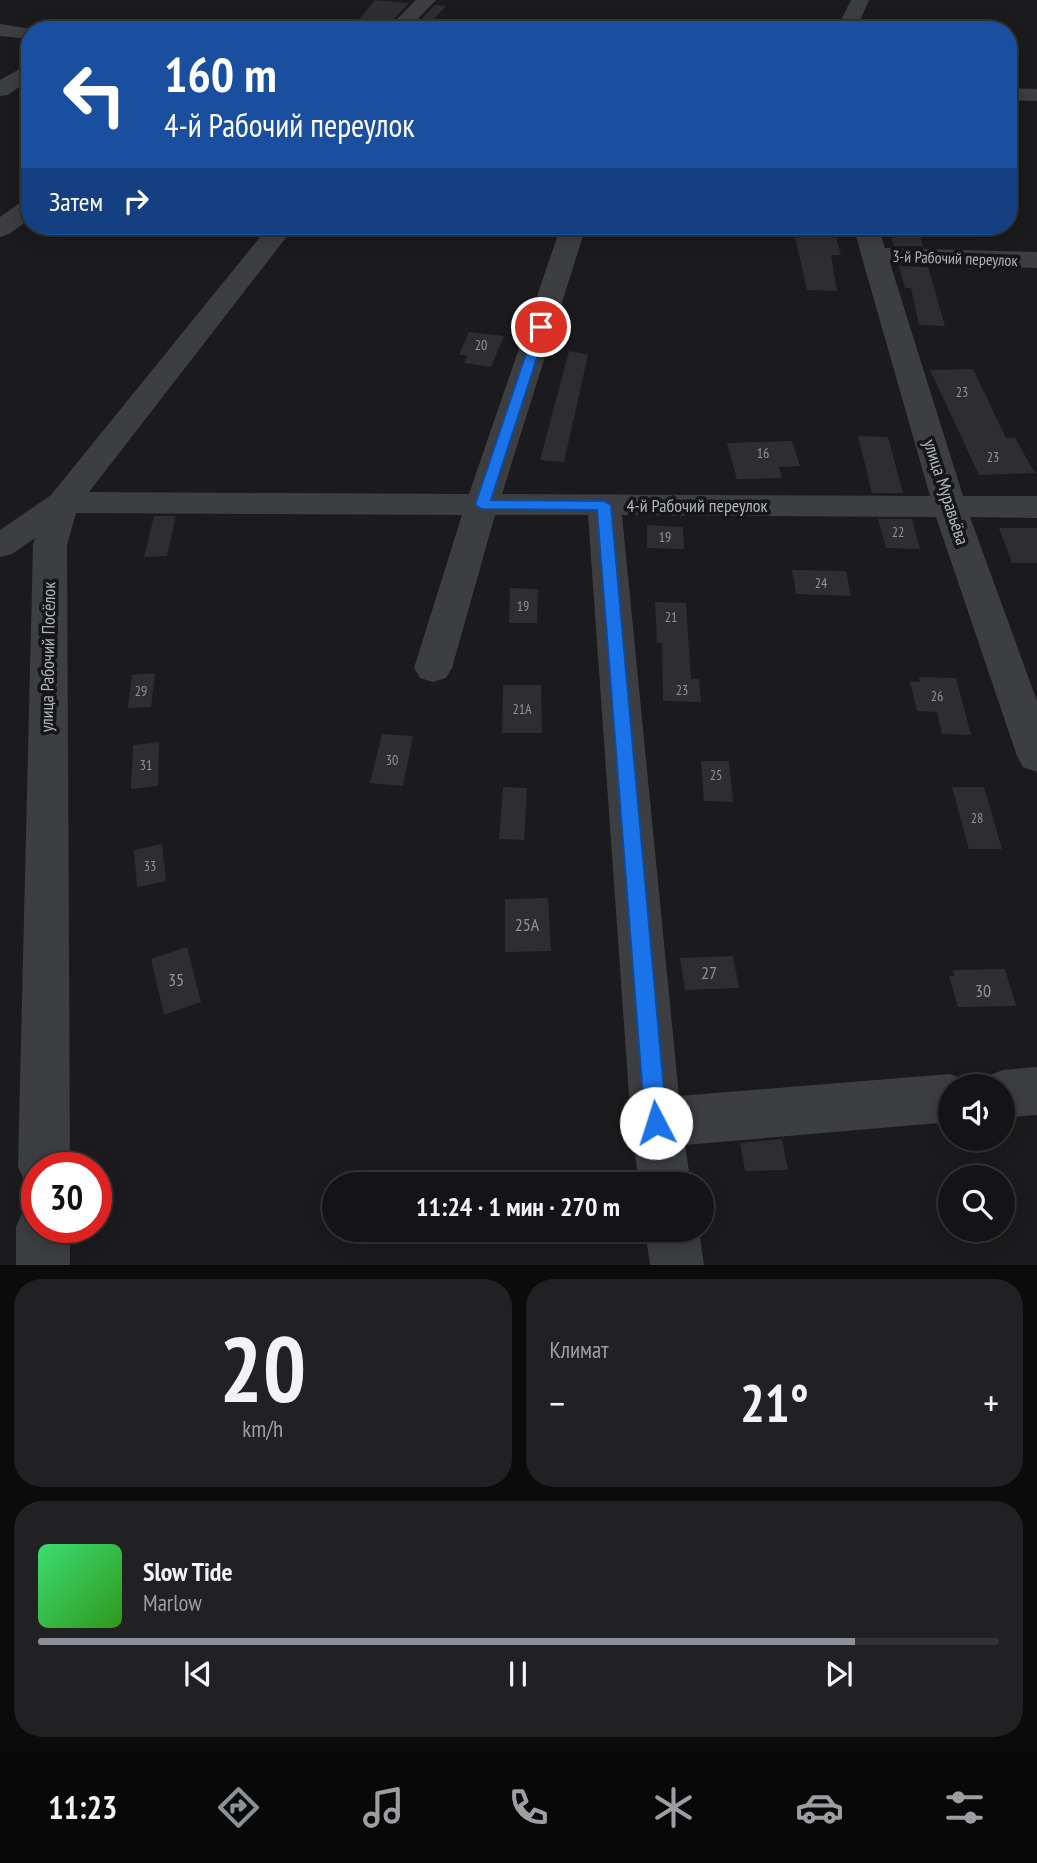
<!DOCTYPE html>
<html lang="ru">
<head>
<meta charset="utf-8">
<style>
  :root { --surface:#141416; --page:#212123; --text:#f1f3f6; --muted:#9d9ea1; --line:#333335; --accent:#8c9099 }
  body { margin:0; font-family:"PT Sans Narrow",sans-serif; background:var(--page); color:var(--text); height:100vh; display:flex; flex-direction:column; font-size:26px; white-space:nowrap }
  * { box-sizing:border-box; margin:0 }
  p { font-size:23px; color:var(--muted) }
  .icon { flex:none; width:38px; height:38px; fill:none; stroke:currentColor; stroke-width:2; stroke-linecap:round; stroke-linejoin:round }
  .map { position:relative; height:1265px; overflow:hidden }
  .details { display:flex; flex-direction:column; gap:14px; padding:14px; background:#0b0b0c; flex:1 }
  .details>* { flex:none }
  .banner { position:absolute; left:21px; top:21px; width:996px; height:214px; border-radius:28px; box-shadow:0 4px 18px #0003,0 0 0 2px var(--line); background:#1a4fa0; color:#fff; overflow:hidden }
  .controls { position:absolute; left:938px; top:1074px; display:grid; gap:14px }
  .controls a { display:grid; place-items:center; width:77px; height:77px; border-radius:50%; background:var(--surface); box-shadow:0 4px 18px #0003,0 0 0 2px var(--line); font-size:35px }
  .speed { position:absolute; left:21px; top:1152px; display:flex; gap:14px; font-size:35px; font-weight:700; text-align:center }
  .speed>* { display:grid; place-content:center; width:91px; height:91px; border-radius:50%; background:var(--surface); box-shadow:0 4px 18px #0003,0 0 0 2px var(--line); line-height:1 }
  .speed .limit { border:10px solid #d22; background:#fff; color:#111 }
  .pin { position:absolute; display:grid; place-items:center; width:60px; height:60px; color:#fff; margin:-30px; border:4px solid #fff; border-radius:50%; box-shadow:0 2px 7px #0007 }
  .me { position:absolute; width:77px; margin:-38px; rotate:355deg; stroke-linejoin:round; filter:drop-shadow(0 0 5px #0008) }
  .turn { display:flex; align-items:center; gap:24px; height:147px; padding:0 28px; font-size:32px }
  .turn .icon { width:91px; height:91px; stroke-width:2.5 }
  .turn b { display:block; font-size:49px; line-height:60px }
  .then { display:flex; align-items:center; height:66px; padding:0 28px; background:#0003; gap:14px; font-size:26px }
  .big { font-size:52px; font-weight:600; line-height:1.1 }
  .details .card { flex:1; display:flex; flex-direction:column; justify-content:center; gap:10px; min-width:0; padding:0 24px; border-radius:28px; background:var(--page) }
  .details .dial { align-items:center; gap:0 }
  .dial b { font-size:91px; line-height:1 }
  .song { display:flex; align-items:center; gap:21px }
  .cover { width:84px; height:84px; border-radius:10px; background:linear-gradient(135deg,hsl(140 70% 55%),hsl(110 70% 35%)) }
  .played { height:7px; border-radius:4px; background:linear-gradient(90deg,var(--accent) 85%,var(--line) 85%) }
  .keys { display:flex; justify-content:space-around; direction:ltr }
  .heat { display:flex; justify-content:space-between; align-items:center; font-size:38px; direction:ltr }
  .details .tiles { flex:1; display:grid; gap:14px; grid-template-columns:1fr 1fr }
  .card:last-child { grid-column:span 2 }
  .trip { position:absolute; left:322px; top:1172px; width:392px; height:70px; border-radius:35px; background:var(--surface); box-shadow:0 4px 18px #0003,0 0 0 2px var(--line); font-weight:600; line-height:70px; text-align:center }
  .tabs { display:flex; height:112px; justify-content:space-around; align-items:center; background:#080809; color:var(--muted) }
  .tabs .icon { width:49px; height:49px }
  .tabs .on { color:var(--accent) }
  .tabs b { font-size:32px; color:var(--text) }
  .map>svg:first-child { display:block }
</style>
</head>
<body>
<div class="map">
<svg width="1037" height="1265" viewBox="0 0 1037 1265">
  <rect width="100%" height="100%" fill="#1b1b1d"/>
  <path fill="#2e2e31" d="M375 0 409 3 383 30H350Z
    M435 5 446 6 424 30H411Z
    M888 226H917L923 246H894Z
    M793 228 834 229 841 255H831L837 291 807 290Z
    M899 266 928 267 945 326 919 325 911 288H905Z
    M469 332 504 336 491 367 464 363 467 356 459 355Z
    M569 351 588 355 564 462 540 460Z
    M973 369 1006 438H1015L1035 473 979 475 930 370Z
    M858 436 888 437 903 493H872Z
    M792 441 800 466 779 467 782 478 737 479 727 443Z
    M154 516H176L167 556 144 557Z
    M878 519H912L920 549 886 548Z
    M647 525 683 527 684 549 647 548Z
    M999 528H1037V563H1012Z
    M792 570 846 571 851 596 796 594Z
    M510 588 538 589 537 623H509Z
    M655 602 686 603 691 679H699L701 702 663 701 662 643H657Z
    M155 673 151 707 128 708 132 675Z
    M919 677 956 678 971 735 942 734 937 712 917 711 910 681 920 682Z
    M503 685H541L542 733H502Z
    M382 734 413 736 403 786 370 783Z
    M159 742 158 786 131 789 133 745Z
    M701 761H729L733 802 704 801Z
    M503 787 527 788 524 840 499 839Z
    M952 787H984L1002 849H969Z
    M162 844 166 881 137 887 134 850Z
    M548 898 551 951 505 952V899Z
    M187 947 201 1002 164 1015 151 959Z
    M733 956 739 988 685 990 680 958Z
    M1005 969 1016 1006 958 1007 949 976H954L953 970Z
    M782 1139 788 1170 745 1171 740 1143Z"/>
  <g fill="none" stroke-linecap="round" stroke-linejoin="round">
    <path fill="#3c3e42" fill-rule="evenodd" d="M416 0H436L407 30H386Z
      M851 0H869L856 30H836Z
      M0 24 38 30H30V39L0 36Z
      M30 63V79L8 95 0 96V80Z
      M1008 88 1037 89V101L1008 100Z
      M30 200V219L9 234 0 237V217L21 202Z
      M269 226H295L89 492 469 494 561 226H586L502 494 930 496 853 226H878L885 248 1037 252V268L890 263 963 496H1037V518L970 517 1037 701V772L1023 767 1017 756 936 517 622 515 679 1096 950 1074 968 1081 970 1087H950V1122L685 1145 691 1185H639L631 1123 588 515H495L452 668 446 678 433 682 420 678 414 668 462 515 76 513 67 545 70 1167H37V1190L26 1185 18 1167 33 545 35 538 12 554 0 557V530L51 495Z
      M1037 1067V1115L1003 1118V1087H981L985 1077 1003 1070Z
      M37 1203V1227H70V1265H16V1227L24 1208Z
      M645 1230H699L704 1265H650Z"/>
  </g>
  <path fill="#1a73e8" stroke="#114b97" stroke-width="2" d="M541 323 547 327 491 500 604 501 611 505 667 1123 663 1130 656 1133 648 1130 645 1123 597 510 482 509 475 505 535 327Z"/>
  <g text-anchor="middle" stroke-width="7" stroke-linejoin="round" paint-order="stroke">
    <g font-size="14" fill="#8e9298">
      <text x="481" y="350">20</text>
      <text x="962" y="397">23</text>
      <text x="763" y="458">16</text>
      <text x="993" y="462">23</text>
      <text x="898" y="537">22</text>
      <text x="665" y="542">19</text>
      <text x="821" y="588">24</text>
      <text x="523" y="611">19</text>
      <text x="671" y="622">21</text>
      <text x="682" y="695">23</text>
      <text x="141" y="696">29</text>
      <text x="937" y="701">26</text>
      <text x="522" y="714">21А</text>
      <text x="392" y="765">30</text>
      <text x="146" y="770">31</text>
      <text x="716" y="780">25</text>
      <text x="977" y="823">28</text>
      <text x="150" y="871">33</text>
    </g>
    <g font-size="16" fill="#afb4bb" stroke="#161618">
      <text transform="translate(955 258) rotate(2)" y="6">3-й Рабочий переулок</text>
    </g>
    <g font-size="18" fill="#afb4bb" stroke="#161618">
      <text transform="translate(946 492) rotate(72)" y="6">улица Муравьёва</text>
      <text x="697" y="512">4-й Рабочий переулок</text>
      <text transform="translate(48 657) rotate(-89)" y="6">улица Рабочий Посёлок</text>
    </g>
    <g font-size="18" fill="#8e9298">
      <text x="527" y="931">25А</text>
      <text x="709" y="979">27</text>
      <text x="176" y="986">35</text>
      <text x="983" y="997">30</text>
    </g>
  </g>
</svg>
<div class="controls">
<a><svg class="icon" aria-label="sound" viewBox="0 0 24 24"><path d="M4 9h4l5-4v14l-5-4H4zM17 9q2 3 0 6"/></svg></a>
<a><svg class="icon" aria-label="search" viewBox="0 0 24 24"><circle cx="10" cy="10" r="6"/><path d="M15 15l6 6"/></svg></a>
</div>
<div class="speed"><div class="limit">30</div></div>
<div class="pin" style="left:541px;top:327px;background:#d93025"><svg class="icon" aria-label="arrive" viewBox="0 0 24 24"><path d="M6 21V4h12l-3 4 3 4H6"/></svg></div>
<svg class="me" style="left:656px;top:1123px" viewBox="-20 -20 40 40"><circle r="19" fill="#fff"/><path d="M0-13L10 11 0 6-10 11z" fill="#1a73e8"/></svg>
<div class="trip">11:24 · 1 мин · 270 m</div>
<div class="banner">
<div class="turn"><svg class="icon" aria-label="left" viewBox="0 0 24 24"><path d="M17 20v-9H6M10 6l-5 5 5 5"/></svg><div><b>160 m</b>4-й Рабочий переулок</div></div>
<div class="then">Затем<svg class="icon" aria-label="right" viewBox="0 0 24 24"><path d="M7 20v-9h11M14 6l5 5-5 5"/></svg></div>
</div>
</div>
<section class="details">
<div class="tiles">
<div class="card dial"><b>20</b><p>km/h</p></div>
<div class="card"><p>Климат</p>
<div class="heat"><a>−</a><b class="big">21°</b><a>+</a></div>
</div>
<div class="card">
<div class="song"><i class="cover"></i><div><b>Slow Tide</b><p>Marlow</p></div></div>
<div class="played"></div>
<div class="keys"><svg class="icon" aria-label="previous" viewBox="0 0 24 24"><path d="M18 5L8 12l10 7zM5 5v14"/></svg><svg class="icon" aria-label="pause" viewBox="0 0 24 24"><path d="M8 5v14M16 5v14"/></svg><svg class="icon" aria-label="next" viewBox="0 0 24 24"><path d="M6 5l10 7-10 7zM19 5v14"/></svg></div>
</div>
</div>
</section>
<nav class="tabs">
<b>11:23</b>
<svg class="icon on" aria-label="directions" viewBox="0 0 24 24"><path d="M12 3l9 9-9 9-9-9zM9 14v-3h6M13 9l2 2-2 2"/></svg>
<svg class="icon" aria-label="music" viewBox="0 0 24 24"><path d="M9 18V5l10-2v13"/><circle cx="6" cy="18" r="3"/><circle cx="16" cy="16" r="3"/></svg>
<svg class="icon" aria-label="phone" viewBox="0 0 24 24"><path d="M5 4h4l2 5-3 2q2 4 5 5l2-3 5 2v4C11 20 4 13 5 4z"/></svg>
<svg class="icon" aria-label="climate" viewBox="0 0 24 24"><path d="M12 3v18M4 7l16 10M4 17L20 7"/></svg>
<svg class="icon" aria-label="car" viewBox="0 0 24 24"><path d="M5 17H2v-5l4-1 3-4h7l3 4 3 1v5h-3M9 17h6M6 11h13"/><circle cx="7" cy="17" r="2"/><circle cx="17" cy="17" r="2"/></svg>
<svg class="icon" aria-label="filters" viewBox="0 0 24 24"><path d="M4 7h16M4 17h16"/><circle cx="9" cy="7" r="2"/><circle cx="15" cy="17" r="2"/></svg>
</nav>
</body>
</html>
